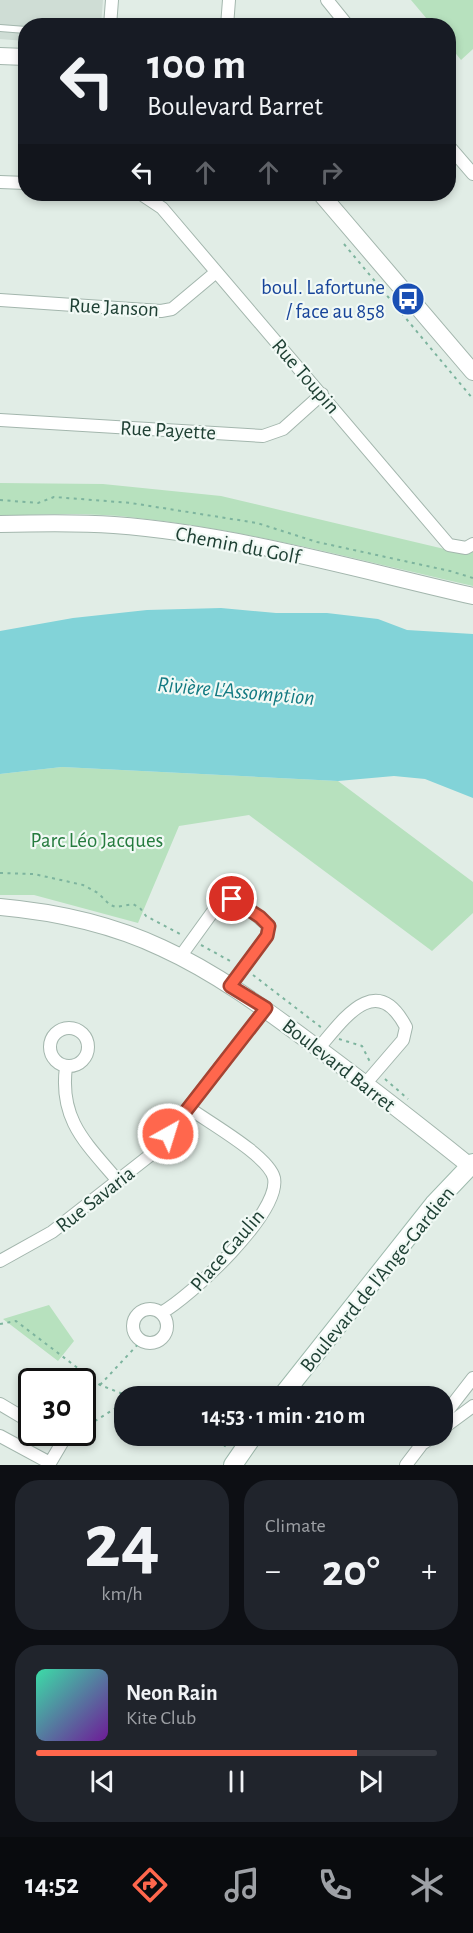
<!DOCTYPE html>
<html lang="en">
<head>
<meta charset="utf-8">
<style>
  :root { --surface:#171b24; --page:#20242c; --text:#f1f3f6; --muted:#9ea1a6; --line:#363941; --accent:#ff674d }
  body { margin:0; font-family:"Alegreya Sans",sans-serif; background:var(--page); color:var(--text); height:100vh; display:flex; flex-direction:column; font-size:22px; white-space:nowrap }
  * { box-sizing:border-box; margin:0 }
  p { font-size:20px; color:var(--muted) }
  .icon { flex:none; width:33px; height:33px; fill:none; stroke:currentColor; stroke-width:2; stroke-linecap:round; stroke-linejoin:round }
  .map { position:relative; height:1465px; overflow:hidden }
  .sheet { display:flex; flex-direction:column; gap:15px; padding:15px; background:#0d0f14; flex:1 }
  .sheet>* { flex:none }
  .top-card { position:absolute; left:18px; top:18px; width:438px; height:183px; border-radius:24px; box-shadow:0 3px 9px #0003; background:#171b24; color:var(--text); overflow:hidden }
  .speed { position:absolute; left:18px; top:1368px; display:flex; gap:12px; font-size:30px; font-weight:700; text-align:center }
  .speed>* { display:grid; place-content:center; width:78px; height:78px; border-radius:50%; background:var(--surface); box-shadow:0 3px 9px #0003; line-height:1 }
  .speed .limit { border:3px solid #111; border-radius:9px; background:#fff; color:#111 }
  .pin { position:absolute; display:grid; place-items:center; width:51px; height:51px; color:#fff; margin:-26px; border:3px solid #fff; border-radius:50%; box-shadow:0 2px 6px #0007 }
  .me { position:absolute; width:66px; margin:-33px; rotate:39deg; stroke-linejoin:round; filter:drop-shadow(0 0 4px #0008) }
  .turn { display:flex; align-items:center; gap:21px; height:126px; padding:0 30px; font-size:27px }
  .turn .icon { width:78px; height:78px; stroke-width:2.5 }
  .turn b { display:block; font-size:42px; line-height:51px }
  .lanes { display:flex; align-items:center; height:57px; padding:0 30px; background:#0003; justify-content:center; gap:30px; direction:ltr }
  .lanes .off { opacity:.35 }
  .big { font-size:45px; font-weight:700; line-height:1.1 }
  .sheet .widget { flex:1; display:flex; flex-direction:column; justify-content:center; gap:9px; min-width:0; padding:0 21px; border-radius:24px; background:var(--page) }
  .sheet .dial { align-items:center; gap:0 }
  .dial b { font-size:78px; line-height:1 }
  .song { display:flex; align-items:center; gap:18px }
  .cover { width:72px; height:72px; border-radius:9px; background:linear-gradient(135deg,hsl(160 70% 55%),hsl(280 70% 35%)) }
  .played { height:6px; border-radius:3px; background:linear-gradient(90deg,var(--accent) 80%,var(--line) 80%) }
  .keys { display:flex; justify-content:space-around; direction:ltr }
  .heat { display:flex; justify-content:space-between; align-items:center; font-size:33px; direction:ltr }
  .sheet .tiles { flex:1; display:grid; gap:15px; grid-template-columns:1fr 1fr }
  .widget:last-child { grid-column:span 2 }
  .trip { position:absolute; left:114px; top:1386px; width:339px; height:60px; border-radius:24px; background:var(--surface); box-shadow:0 3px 9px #0003; font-weight:700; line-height:60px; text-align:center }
  .dock { display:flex; height:96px; justify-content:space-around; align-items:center; background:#090b0e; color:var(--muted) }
  .dock .icon { width:42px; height:42px }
  .dock .selected { color:var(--accent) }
  .dock b { font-size:27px; color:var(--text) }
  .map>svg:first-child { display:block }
</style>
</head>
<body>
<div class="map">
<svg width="473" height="1465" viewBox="0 0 473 1465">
  <rect width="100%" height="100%" fill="#e1ede6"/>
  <path fill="#cfddd5" d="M0 0H103L101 25 26 26 25 41 0 39Z"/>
  <path fill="#b7e1be" d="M411 0H473V49L461 60 449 45 448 26 432 25Z
    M0 483 103 484 221 496 457 552 473 548V586C362 561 250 530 137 518 92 512 45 514 0 516Z
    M62 767 338 781 473 882V913L432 951 249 815 179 826 138 923 34 895H0V774Z
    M49 1305 74 1341 58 1361 3 1319Z"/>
  <path fill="#82d3d8" d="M221 608 276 613H327L378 619 407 630 473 634V798L425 779 394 776 338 781 62 767 0 774V631L73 618 147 610Z"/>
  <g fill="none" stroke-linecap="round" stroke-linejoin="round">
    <defs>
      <path id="service" d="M0 28 26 30"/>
      <path id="minor" d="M327 0 348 26
        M110 26 112 0
        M227 26 229 0
        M448 145 473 174
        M0 182 26 183
        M141 194 162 208 449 545 466 548 473 544
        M0 300 161 311 172 309 215 273
        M0 420 263 436 283 429 322 394
        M180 957 219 903 226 899 240 902 269 926 267 936 230 986
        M50 1047a19 19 0 1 1 38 0a19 19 0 1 1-38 0Z
        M318 1049C343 1020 376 970 406 1027L403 1040 366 1083
        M66 1067C59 1120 86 1143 118 1181
        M0 1261 52 1232 153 1153 266 1008
        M133 1326a17 17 0 1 1 34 0a17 17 0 1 1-34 0Z
        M161 1313C190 1297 281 1213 274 1178 269 1156 208 1122 189 1108
        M0 1404 32 1423
        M442 1418 473 1378
        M442 1429 473 1406
        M0 1436 50 1463 63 1441 48 1432
        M406 1465 422 1444 434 1436"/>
      <path id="tertiary" d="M0 56 26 57
        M321 194 473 372
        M0 524C38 523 76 522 114 525 235 534 355 569 473 596
        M0 907C56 912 111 924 162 948 219 974 269 1012 319 1049 370 1087 420 1126 470 1166"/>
      <path id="secondary" d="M282 1396 434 1204 473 1163
        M233 1465 253 1436"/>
    </defs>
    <use href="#service" stroke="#a3b6ad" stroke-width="8"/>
    <use href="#minor" stroke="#a3b6ad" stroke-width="14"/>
    <use href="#tertiary" stroke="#a3b6ad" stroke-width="18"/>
    <use href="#secondary" stroke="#9ebaad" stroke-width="20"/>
    <path stroke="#7db49e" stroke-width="2" stroke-dasharray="3 4.5" stroke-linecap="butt" d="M303 194 308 200
      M344 244 473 399
      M0 500 38 503 54 497 131 503 257 523 317 542 450 571 473 578
      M0 873 34 874 83 885 98 893 110 905 116 907 133 904 140 908 146 916 182 935
      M201 945 232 962
      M253 975 322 1028
      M339 1039 362 1046 370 1062
      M385 1079 408 1099
      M0 1324 16 1321 100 1385 128 1396
      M100 1385 141 1341
      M82 1429 124 1403
      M211 1436 228 1448"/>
    <use href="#service" stroke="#fff" stroke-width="6"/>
    <use href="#minor" stroke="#fff" stroke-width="12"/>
    <use href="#tertiary" stroke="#fff" stroke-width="16"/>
    <use href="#secondary" stroke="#fff" stroke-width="18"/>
  </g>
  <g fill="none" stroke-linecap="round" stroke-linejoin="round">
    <defs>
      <path id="route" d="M168 1134 266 1008 230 986 267 936 269 926 260 917 232 899"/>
    </defs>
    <use href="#route" stroke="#a64332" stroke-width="15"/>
    <use href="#route" stroke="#ff674d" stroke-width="10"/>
  </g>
  <defs>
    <symbol id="bus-disc" viewBox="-11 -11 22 22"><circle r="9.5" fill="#1a4fb4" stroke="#f1f9f5"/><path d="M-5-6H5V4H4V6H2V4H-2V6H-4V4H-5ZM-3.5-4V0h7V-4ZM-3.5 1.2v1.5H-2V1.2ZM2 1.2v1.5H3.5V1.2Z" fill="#fff"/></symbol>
  </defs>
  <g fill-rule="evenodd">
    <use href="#bus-disc" x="389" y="280" width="38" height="38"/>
  </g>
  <g text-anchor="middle" stroke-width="4.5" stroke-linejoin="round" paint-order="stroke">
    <g font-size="21" fill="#164399" stroke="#f1f9f5" text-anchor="end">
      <text x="385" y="294">boul. Lafortune<tspan x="385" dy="24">/ face au 858</tspan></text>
    </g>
    <g font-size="21" fill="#1f4034" stroke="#f1f9f5">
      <text transform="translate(114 307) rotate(3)" y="7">Rue Janson</text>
      <text transform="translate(306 376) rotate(49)" y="7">Rue Toupin</text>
      <text transform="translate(168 430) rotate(3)" y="7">Rue Payette</text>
      <text transform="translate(238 545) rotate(11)" y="7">Chemin du Golf</text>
      <text transform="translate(339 1065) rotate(38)" y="7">Boulevard Barret</text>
      <text transform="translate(95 1199) rotate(-38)" y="7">Rue Savaria</text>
      <text transform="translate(227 1250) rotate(-49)" y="7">Place Gaulin</text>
      <text transform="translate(377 1279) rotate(-51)" y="7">Boulevard de l'Ange-Gardien</text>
    </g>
    <g font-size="21" fill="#257b3e" stroke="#f1f9f5">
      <text x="97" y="847">Parc Léo Jacques</text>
    </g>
    <g font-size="22" font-style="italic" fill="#137a82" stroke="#f1f9f5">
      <text transform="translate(236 690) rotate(5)" y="8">Rivière L'Assomption</text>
    </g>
  </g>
</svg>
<div class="speed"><div class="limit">30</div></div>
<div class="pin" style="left:232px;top:899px;background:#d93025"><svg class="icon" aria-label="arrive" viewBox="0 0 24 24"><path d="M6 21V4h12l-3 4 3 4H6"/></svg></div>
<svg class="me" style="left:168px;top:1134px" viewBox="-20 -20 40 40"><circle r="17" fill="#ff674d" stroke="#fff" stroke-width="3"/><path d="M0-11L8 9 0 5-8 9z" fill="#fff"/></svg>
<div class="trip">14:53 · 1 min · 210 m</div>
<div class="top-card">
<div class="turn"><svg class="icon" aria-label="left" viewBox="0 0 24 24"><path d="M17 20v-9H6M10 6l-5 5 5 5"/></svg><div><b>100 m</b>Boulevard Barret</div></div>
<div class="lanes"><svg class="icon" aria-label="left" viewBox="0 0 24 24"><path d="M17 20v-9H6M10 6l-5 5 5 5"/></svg><svg class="icon off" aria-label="ahead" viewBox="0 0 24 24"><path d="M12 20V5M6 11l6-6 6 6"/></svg><svg class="icon off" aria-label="ahead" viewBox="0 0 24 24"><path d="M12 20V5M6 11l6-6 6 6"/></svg><svg class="icon off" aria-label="right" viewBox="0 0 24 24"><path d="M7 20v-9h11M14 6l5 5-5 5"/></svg></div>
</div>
</div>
<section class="sheet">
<div class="tiles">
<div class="widget dial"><b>24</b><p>km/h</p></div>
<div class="widget"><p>Climate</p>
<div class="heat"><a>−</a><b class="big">20°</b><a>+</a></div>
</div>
<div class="widget">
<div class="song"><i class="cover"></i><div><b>Neon Rain</b><p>Kite Club</p></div></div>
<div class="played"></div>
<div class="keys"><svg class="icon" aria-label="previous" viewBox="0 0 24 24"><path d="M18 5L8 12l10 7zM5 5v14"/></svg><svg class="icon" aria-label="pause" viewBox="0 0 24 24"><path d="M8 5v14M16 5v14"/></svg><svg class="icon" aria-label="next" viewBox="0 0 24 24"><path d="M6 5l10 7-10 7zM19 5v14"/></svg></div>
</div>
</div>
</section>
<nav class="dock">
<b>14:52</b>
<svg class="icon selected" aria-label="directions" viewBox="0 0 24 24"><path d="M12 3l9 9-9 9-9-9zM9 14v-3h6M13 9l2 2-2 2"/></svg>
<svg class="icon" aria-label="music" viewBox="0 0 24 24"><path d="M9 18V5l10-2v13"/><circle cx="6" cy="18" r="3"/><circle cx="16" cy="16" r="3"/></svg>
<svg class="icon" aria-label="phone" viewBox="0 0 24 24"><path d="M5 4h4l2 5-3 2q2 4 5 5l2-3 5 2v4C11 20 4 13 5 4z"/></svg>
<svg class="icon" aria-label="climate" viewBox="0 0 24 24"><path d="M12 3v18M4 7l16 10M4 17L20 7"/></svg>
</nav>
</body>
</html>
